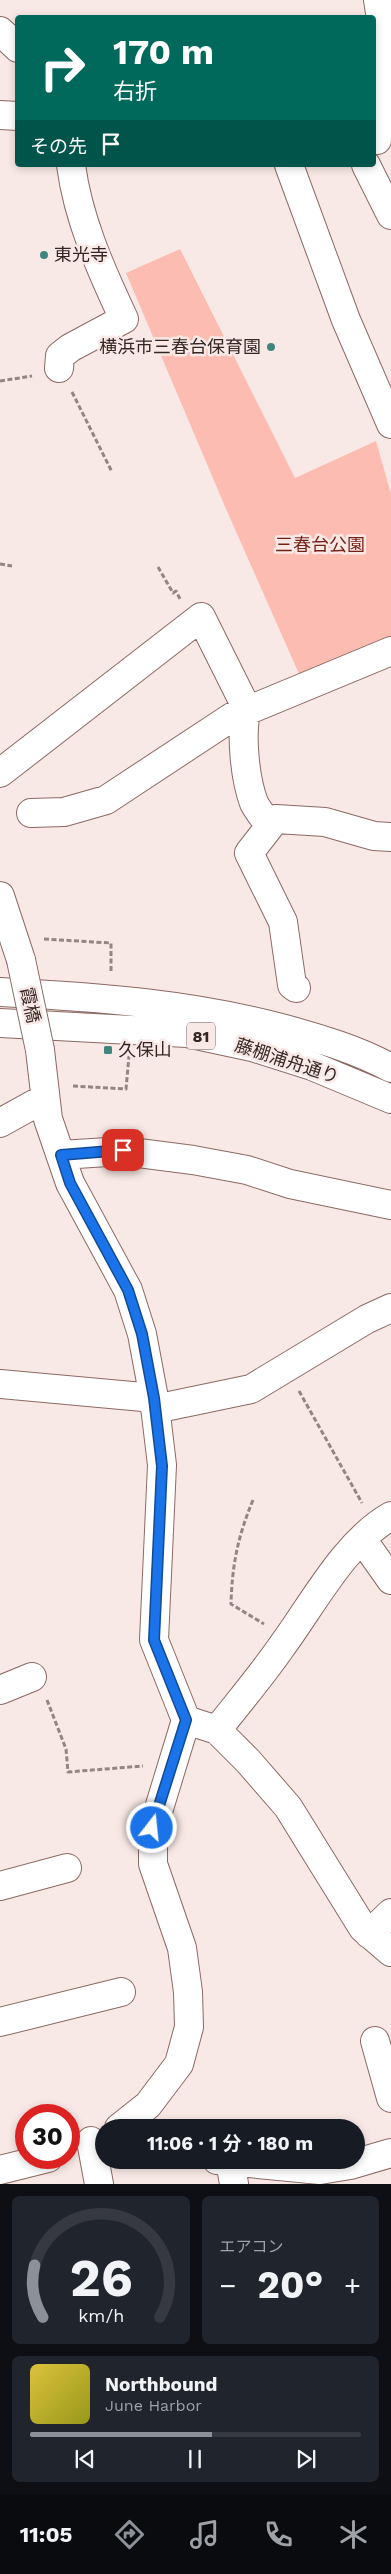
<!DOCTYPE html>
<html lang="ja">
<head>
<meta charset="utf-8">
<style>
  :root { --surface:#171b24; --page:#20242c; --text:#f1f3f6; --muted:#9ea1a6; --line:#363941; --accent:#8c9099 }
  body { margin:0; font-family:"Work Sans","Noto Sans JP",sans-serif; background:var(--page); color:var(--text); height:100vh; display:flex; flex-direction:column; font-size:19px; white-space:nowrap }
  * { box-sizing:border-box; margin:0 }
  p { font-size:16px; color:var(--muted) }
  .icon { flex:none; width:28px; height:28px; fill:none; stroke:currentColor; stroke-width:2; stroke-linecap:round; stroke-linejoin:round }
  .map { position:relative; height:2184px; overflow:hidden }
  .side { display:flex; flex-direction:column; gap:12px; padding:12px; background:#0d0f14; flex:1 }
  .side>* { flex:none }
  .hud { position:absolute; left:15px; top:15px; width:361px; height:152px; border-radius:5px; box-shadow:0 2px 8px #0003; background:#00695c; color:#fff; overflow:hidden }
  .speed { position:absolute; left:15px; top:2104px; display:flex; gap:10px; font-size:25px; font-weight:700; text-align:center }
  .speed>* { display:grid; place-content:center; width:65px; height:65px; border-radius:50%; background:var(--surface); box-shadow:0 2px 8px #0003; line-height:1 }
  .speed .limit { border:8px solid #d22; background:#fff; color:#111 }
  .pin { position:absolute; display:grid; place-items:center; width:42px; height:42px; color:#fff; margin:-21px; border-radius:10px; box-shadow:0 2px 8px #0006 }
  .me { position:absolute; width:55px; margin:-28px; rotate:16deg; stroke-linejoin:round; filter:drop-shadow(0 0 4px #0008) }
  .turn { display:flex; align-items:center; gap:18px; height:105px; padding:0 15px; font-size:22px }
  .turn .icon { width:65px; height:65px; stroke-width:2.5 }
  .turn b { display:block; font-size:35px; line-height:42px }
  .then { display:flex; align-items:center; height:48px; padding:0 15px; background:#0003; gap:10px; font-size:19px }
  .big { font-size:38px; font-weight:700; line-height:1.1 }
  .side .card { flex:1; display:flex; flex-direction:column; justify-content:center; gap:8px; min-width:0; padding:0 18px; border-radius:8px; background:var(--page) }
  .side .dial { align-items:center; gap:0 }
  .dial svg { height:130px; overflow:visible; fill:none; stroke:var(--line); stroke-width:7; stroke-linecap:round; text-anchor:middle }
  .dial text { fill:var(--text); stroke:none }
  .song { display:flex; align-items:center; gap:15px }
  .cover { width:60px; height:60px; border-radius:8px; background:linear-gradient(135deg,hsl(50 70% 55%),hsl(60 70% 35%)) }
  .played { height:5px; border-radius:2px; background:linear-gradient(90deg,var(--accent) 55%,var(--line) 55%) }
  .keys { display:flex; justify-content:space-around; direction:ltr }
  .heat { display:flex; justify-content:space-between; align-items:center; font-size:28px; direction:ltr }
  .side .tiles { flex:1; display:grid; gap:12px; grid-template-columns:1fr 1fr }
  .card:last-child { grid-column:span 2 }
  .trip { position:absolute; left:95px; top:2119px; width:270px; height:50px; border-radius:25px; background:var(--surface); box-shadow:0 2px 8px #0003; font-weight:700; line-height:50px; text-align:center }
  .tab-bar { display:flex; height:80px; justify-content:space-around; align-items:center; background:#090b0e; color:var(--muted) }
  .tab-bar .icon { width:35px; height:35px }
  .tab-bar .selected { color:var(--accent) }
  .tab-bar b { font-size:22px; color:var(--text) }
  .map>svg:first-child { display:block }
</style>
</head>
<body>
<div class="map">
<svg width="391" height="2184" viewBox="0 0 391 2184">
  <rect width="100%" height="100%" fill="#f9e9e6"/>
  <path fill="#fcbcb1" d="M180 249 295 478 376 441 391 494V638L300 676 226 509 126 273Z"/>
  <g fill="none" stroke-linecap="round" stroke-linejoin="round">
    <defs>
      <path id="minor" d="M378 0 383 32
        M0 31 18 48
        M0 115 18 116
        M377 140 383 32H391
        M289 165 346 320 391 424
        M366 165 391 215
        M59 368 60 356 70 348 124 319C101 270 78 219 71 165
        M0 773 201 617 247 709C240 733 245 779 254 803 258 811 265 819 270 826L249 853 283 922 292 985 296 988
        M31 813 64 812 106 800 232 717 391 651
        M270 826 276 819 325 822 374 836 391 837
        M0 896 21 960
        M40 1050 48 1119 70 1183 128 1290 142 1334 154 1398 162 1465 154 1640 186 1720 153 1828V1864L182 1948 188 1992 189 2027 179 2064 148 2105 119 2128
        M0 1123 45 1098
        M61 1155 123 1151 193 1160 247 1170 290 1184 391 1205
        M0 1384 154 1398
        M155 1409 251 1389 367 1319 391 1308
        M362 1539 391 1580
        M0 1690 32 1677
        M186 1720 217 1730 248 1761 288 1807 363 1928 391 1952
        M217 1730C239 1702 262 1675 282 1646 313 1604 345 1542 391 1516
        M0 1886 67 1868
        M369 1934 391 1913
        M0 2022 121 1992
        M375 2041 391 2098
        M91 2141 99 2184
        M217 2160 320 2170 350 2165 391 2153
        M230 2161 234 2184
        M0 2170 48 2158"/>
      <path id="major" d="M0 992C97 997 191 1004 285 1029 321 1039 358 1050 391 1068
        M0 1023 187 1033 252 1047 312 1066 391 1099"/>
    </defs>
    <use href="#minor" stroke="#8c6963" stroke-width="30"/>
    <use href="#major" stroke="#8c6963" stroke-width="30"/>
    <path stroke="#948582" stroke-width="3" stroke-dasharray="5 2.5" stroke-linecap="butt" d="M0 381 32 376
      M72 392 112 472
      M0 564 12 566
      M158 567 173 593 176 591 180 599
      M44 939 111 943V972
      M73 1086 126 1089 129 1056
      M299 1391 362 1503
      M253 1500C238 1536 232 1565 231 1604L264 1624
      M47 1700 66 1749 68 1772 143 1766"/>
    <use href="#minor" stroke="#fff" stroke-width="28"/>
    <use href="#major" stroke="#fff" stroke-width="28"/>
    <defs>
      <path id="minor-bridge" d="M21 960 40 1050"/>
    </defs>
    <use href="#minor-bridge" stroke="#8c6963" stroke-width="30" stroke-linecap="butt"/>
    <use href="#minor-bridge" stroke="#fff" stroke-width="28"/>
  </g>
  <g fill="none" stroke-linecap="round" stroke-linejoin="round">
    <defs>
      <path id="route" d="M123 1150 61 1155 70 1183 128 1290 142 1334 154 1398 162 1466 154 1640 186 1720 152 1828"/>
    </defs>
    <use href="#route" stroke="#114b97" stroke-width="12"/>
    <use href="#route" stroke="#1a73e8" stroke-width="9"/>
  </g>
  <g fill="#40867e" stroke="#f9e9e6" stroke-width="2">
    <circle cx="44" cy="255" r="5"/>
    <circle cx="271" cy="347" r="5"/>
    <rect x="103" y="1045" width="10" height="10" rx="2.5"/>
  </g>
  <g text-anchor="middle" stroke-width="5" stroke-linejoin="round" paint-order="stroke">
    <rect fill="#f9e9e6" stroke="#70605e" stroke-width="1" x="187" y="1022.5" width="28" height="27" rx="4"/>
    <g font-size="16" font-weight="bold" fill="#352623">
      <text x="201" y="1042">81</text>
    </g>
    <g font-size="18" fill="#352623" stroke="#f9e9e6" text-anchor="start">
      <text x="54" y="261">東光寺</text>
      <text x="261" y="353" text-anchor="end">横浜市三春台保育園</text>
      <text x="118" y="1056">久保山</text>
    </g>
    <g font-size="18" fill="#751e13" stroke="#f9e9e6">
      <text x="320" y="551">三春台公園</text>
    </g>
    <g font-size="18" fill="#352623" stroke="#f9e9e6">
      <text transform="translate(30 1005) rotate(78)" y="6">霞橋</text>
      <text transform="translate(287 1061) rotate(18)" y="6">藤棚浦舟通り</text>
    </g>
  </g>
</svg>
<div class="speed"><div class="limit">30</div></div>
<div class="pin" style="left:123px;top:1150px;background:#d93025"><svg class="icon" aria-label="arrive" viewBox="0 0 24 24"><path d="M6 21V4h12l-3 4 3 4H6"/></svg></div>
<svg class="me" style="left:152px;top:1828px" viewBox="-20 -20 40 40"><circle r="17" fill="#1a73e8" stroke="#fff" stroke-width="3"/><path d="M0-11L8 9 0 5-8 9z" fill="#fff"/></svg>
<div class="trip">11:06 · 1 分 · 180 m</div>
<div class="hud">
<div class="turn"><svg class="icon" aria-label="right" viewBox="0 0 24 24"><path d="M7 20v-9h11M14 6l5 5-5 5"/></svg><div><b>170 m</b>右折</div></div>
<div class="then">その先<svg class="icon" aria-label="arrive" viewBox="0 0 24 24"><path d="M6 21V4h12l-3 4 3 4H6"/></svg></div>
</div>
</div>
<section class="side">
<div class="tiles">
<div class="card dial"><svg viewBox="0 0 100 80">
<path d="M14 69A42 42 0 1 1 86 69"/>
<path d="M14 69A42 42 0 0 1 9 37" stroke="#8c9099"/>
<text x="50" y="56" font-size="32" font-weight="700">26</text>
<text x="50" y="72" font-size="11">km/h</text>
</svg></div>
<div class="card"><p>エアコン</p>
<div class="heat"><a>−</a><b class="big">20°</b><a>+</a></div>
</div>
<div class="card">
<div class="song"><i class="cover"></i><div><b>Northbound</b><p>June Harbor</p></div></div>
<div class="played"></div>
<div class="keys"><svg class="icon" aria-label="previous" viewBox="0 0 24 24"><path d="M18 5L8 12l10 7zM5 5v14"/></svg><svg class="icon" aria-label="pause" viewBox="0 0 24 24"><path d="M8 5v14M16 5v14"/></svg><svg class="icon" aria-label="next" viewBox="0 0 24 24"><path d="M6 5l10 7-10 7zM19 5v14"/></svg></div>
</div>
</div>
</section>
<nav class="tab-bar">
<b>11:05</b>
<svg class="icon selected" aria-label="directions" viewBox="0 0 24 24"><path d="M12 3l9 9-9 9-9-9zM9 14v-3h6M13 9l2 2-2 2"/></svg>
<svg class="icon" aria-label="music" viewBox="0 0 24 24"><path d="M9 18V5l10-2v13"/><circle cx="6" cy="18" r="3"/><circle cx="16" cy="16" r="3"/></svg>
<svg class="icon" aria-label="phone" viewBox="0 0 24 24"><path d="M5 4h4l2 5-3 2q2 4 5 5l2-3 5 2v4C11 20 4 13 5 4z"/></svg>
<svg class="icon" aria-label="climate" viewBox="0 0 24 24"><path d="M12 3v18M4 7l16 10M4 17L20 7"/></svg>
</nav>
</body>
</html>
